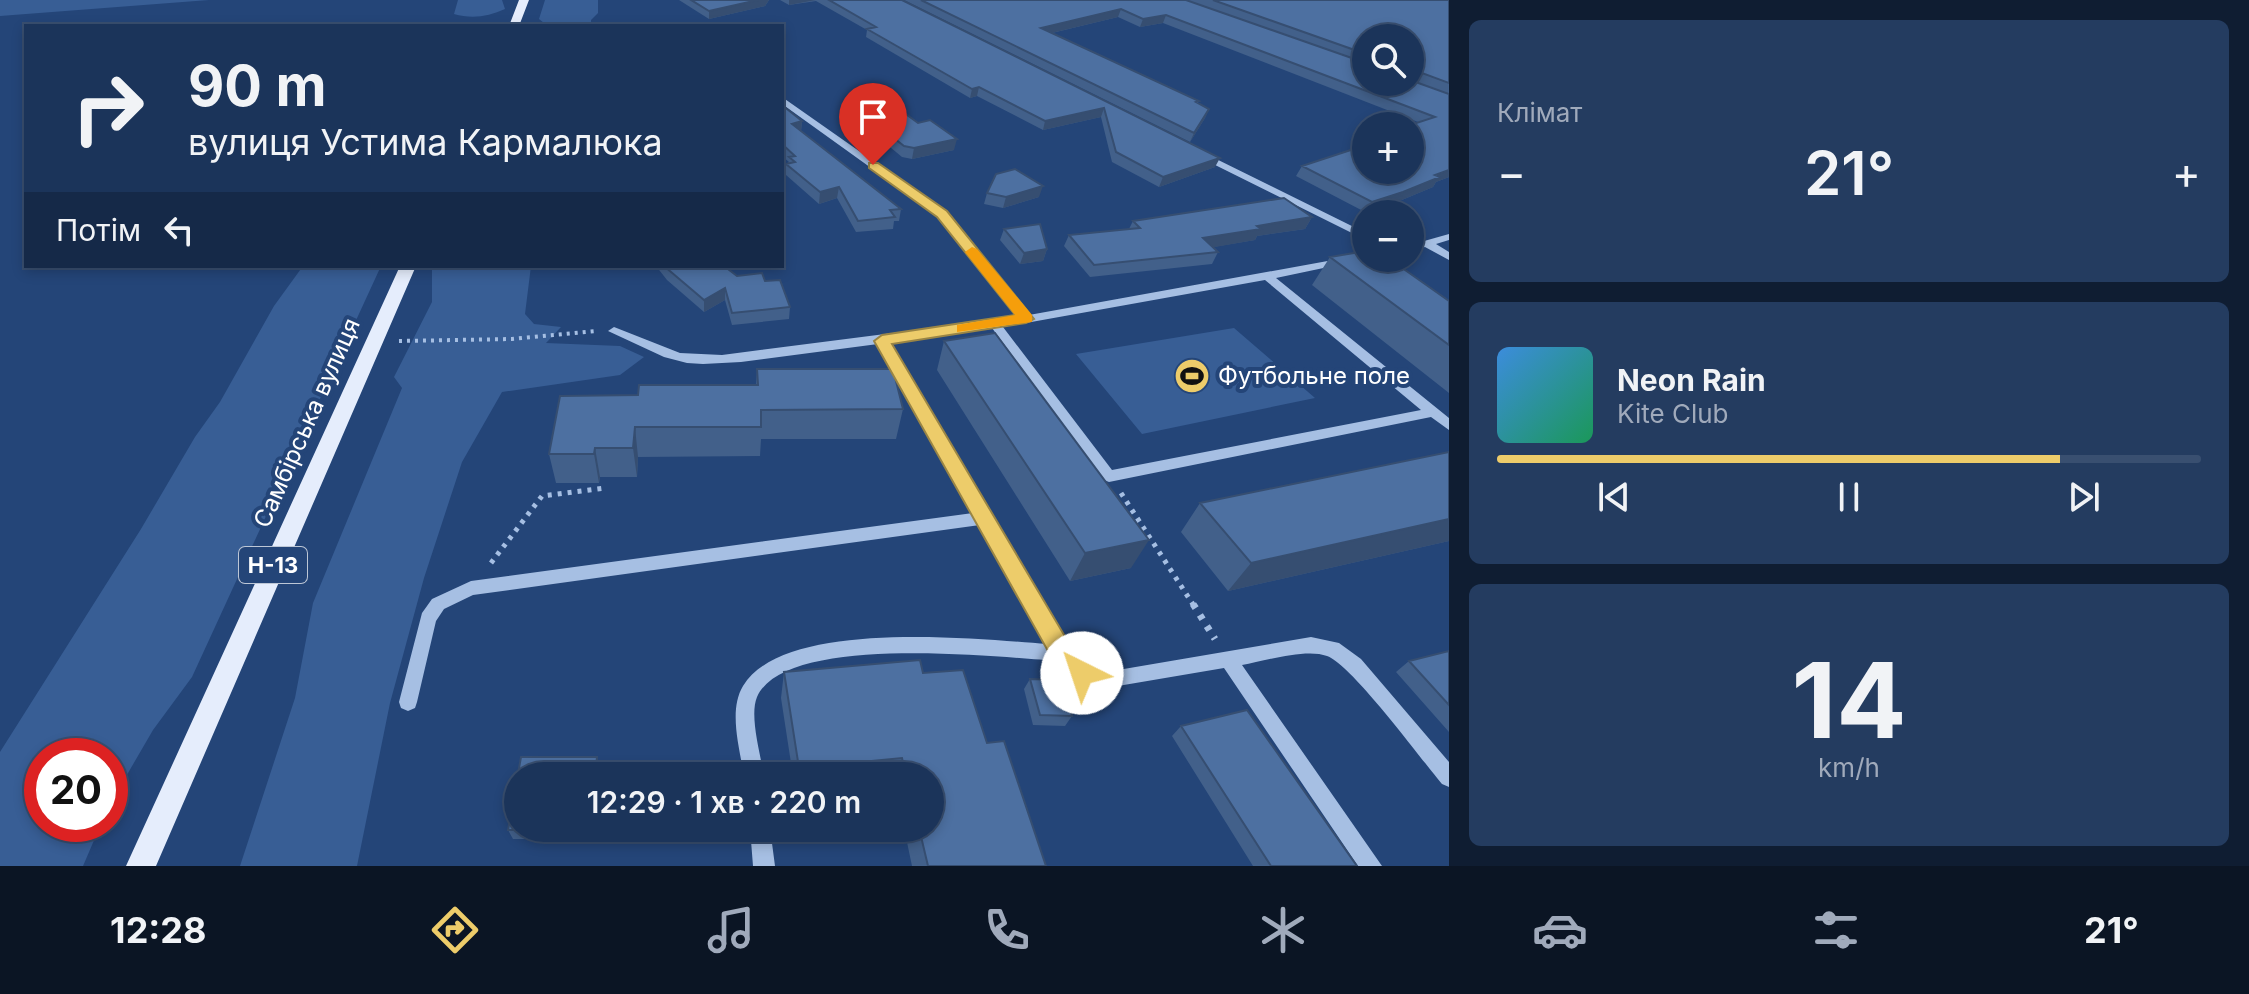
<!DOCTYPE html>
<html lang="uk">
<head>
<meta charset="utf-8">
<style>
  :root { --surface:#1b345a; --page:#243c60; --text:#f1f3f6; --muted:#a0aabb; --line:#394f70; --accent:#edcc6a }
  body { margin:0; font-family:Inter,sans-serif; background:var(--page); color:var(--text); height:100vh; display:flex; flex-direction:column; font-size:30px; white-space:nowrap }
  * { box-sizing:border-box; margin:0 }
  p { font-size:26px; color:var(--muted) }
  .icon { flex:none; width:44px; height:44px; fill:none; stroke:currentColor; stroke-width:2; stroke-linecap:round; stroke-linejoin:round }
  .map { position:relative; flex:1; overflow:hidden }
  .details { display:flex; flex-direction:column; gap:20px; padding:20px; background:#0f1d32; width:800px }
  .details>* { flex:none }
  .guide { position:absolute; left:24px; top:24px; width:760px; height:244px; border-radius:0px; box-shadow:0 4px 12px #0003,0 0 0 2px var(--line); background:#1b345a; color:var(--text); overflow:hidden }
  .controls { position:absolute; left:1352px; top:24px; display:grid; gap:16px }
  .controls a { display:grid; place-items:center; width:72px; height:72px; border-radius:50%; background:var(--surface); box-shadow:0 4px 12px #0003,0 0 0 2px var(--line); font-size:40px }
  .speed { position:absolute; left:24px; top:738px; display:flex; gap:16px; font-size:40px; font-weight:700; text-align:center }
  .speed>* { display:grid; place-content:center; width:104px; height:104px; border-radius:50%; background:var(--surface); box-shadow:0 4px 12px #0003,0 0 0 2px var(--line); line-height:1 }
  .speed .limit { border:12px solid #d22; background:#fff; color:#111 }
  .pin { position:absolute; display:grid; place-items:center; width:68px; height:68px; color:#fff; margin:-82px -34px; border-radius:50% 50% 50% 0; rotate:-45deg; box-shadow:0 0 8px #0007 }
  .pin .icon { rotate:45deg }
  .me { position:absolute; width:88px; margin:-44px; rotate:319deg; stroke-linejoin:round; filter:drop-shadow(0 0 6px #0008) }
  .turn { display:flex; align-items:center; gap:28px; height:168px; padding:0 32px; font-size:36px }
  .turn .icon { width:104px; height:104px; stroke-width:2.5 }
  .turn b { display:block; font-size:56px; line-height:68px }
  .then { display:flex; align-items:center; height:76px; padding:0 32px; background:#0003; gap:16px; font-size:30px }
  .big { font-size:60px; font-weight:600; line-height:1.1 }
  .details .tile { flex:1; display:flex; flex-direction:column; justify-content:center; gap:12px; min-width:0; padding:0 28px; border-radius:12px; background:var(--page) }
  .details .dial { align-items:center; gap:0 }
  .dial b { font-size:104px; line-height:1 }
  .song { display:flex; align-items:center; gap:24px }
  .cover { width:96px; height:96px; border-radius:12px; background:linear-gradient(135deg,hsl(210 70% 55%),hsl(150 70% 35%)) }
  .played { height:8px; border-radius:4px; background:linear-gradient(90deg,var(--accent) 80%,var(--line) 80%) }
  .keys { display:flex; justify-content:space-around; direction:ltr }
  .heat { display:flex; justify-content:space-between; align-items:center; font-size:44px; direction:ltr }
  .trip { position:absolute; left:504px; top:762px; width:440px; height:80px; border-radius:40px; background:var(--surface); box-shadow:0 4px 12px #0003,0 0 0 2px var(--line); font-weight:600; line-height:80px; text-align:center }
  .dock { display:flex; height:128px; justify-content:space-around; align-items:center; background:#0b1524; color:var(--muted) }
  .dock .icon { width:56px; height:56px }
  .dock .current { color:var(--accent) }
  .dock b { font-size:36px; color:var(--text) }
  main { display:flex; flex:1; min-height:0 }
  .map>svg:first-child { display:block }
</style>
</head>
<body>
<main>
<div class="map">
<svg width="1449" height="866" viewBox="0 0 1449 866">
  <rect width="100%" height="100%" fill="#244578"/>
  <path fill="#385e95" d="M0 0H209L0 16Z
    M458 0H502L505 9C488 17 471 19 454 14Z
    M545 0H598V13L591 20V26H538L544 23 539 19Z
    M303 266H381L192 677 153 730 110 804V756H42V824H101L83 866H0V752L141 529 195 437 220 402 274 306Z
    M432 266H531L525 314 534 324 561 327 546 343 620 346 644 357 620 375 502 392 462 462 424 578 390 703 357 866H240L295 698 313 603 402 388 394 377 432 302Z
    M1234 328 1315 398 1142 434 1076 354Z"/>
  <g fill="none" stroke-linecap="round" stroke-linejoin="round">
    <path stroke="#a6bfe3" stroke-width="4" stroke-dasharray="3 5" stroke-linecap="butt" d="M399 341 512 339 597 331"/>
    <path stroke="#a6bfe3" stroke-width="5" stroke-dasharray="4 6" stroke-linecap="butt" d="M1121 493 1194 606
      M491 563 542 496 605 488"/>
    <path stroke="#a6bfe3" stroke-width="7" stroke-dasharray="5 8" stroke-linecap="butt" d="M1193 604 1215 639"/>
    <path fill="#a6bfe3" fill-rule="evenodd" d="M782 97 946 212 1029 315 1366 254V258H1371L1276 278 1449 418V430L1431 417 1109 482 1104 480 992 328 889 343 1068 647 1087 666 1112 671 1311 637 1339 643 1361 659 1449 762V787L1442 784C1421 759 1352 665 1327 656 1306 648 1265 661 1242 665L1382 866H1358L1224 668 1112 687 1076 679 1058 661C998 657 785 633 757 697 749 716 761 756 764 776H744C740 749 728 711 743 686 784 618 977 639 1047 644L980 525 473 595 444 609 436 621 417 702 415 708 408 711 401 708 399 702 422 613 432 599 471 581 973 513 878 344 741 362 703 364 687 363 664 357 608 331 614 327 680 353 722 355 1018 317 938 216 782 104ZM1265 280 1421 410 1112 470 1003 327Z
      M1200 151 1366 233V240L1197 156V152Z
      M1449 234V240L1436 244 1449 252V260L1425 247 1410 251V245Z
      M750 828H770L775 866H753Z"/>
    <path fill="#e5edfc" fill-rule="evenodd" d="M519 0H529L519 26H509Z
      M400 266H416L156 866H126Z"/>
  </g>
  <path fill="#42608a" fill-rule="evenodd" d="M679 0H769L765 6 709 19Z
    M780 0H902L1215 167 1159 187 1112 162 1101 117 1043 130 977 96 970 98 866 37 867 30 816 1 789 5Z
    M904 0H1449V177L1436 182 1433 187 1397 202 1365 212 1296 176 1302 166 1410 170V126L1418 122 1163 23 1140 27 1118 17 1052 33 1199 101 1198 103 1209 109 1205 118 1190 142ZM1366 38H1410V82H1366Z
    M782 105 802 121 801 131 901 209 899 221H894L893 229 856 232 837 198 819 204 786 175V164L789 162 782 156Z
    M856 108 954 150 912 159 902 157 855 118Z
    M987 193 1039 197 1003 208 984 204Z
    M1312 217 1305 229 1257 236 1255 240 1213 247 1218 252 1212 264 1090 277 1064 246 1069 235 1129 229 1133 221Z
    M1004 229 1047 249 1043 261 1020 264 1000 240Z
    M1330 257 1449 301V393L1312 285Z
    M656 266H724L737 276 765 281 790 307 789 319 732 325 725 300 704 312 667 280Z
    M944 341 1131 568 1070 581 937 370Z
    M757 369 903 409 896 439H761L760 456 638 457 637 477H600L599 483H556L549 454 638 395 756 385Z
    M1449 452V541L1228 591 1181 532 1200 503Z
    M1449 651V732L1396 672 1409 661Z
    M784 672 923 673 987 743 1046 866H912L904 828H930V776H793L781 698Z
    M1030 679 1072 716 1065 726 1033 725 1024 689Z
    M1181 726 1357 866H1253L1172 736Z
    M597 757 600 767 592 839H513L508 830Z"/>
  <path fill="#364e71" d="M758 0H769L765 6 709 19V11Z
    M789 0H816L789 5Z
    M1121 9 1118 17 1039 36 1041 28Z
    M1166 15 1163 23 1140 27 1143 19Z
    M979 87 977 96 970 98 972 89Z
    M1104 108 1101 117 1043 130 1045 121Z
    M1209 109 1205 118 1190 142 1194 133Z
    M802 121 801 132 792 124Z
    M957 139 954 150 912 159 914 148Z
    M1220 158 1215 167 1159 187 1163 177Z
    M1449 170V177L1436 182 1433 187 1397 202 1365 212 1372 202Z
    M1043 186 1039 197 1003 208 1006 197Z
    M839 187 837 198 819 204 820 192Z
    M1312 217 1305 229 1257 236 1255 240 1198 250 1203 238 1257 226Z
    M1047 249 1043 261 1020 264 1024 253Z
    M725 288V300L704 312V300Z
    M635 427 638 457 637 477 633 448Z
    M595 448 600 477 599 483 594 454Z
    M1449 519V541L1228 591 1251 563Z
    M1149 540 1131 568 1070 581 1085 553Z
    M597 757 600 767 599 776H595Z
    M589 828H593L592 839 589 830Z"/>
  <path fill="#4d70a1" stroke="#364e71" stroke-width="2" d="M691 0H758L709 11Z
    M829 0H902L1220 158 1163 177 1116 152 1104 108 1045 121 979 87 972 89 867 29 876 27Z
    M921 0H1186L1366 63V82H1410V80L1449 94V170L1435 175 1440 177 1403 192 1372 202 1302 166 1366 145V170H1410V131L1415 129 1407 126 1435 117 1166 15 1143 19 1121 9 1041 28 1199 101 1196 102 1209 109 1194 133Z
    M1213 0H1449V83L1414 70 1410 71V38H1366V54Z
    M888 101 918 123 930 120 957 139 914 148 904 146 856 108Z
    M782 105 802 121 792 124 901 209 890 210 895 217 858 221 839 187 820 192 786 164 795 162 789 157 795 156 782 144Z
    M1015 169 1043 186 1006 197 987 193 996 174Z
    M1284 198 1312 217 1257 226 1261 229 1203 238 1218 252 1094 265 1069 235 1140 228 1133 221Z
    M1040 224 1047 249 1024 253 1004 229Z
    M1366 251V258H1388L1449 301V345L1330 257Z
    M664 266H724L737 276 762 273 765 281 780 280 790 307 732 313 725 288 704 300Z
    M995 333 1149 540 1085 553 944 341Z
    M757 369H893L903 409 761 410V427H635L633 448H595L594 454H549L560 396 638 395 639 385H758Z
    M1449 452V519L1251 563 1200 503Z
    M1449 651V705L1409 661Z
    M920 660 923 673 963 670 987 743 1004 741 1046 866H928L919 828H930V776H906L902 758 799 768 784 672Z
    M1030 679 1062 680 1072 716 1040 715Z
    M1247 710 1357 866H1271L1181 726Z
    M521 757H597L595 776H518V828H589V830H508Z"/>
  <path fill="#edcc6a" stroke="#9a8545" stroke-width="2" d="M869 163H878L947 211 1034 319 1026 323 892 344 1070 645 1090 665 1094 673 1090 680 1082 684 1074 680 1053 660 874 341 882 335 1015 315 937 217 869 168Z"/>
  <path fill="#f59e0b" d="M972 247 977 249 1032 315V322L957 332V325L1015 315 965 252Z"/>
  <defs>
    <symbol id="stadium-disc" viewBox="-11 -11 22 22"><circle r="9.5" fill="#edcc6a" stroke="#244578"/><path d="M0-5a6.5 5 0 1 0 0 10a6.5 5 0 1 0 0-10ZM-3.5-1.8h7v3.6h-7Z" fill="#111"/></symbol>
  </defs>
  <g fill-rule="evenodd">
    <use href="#stadium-disc" x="1172" y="356" width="40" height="40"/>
  </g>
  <g text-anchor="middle" stroke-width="8" stroke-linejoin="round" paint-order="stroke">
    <rect fill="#244578" stroke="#bdc7d6" stroke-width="2" x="239" y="547" width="68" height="36" rx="6"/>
    <g font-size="22" font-weight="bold" fill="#fff">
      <text x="273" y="573">Н-13</text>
    </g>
    <g font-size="24" fill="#fff" stroke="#244578" text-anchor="start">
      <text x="1218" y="384">Футбольне поле</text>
    </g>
    <g font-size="24" fill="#fff" stroke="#244578">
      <text transform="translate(307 423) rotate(-66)" y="8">Самбірська вулиця</text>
    </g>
  </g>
</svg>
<div class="controls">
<a><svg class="icon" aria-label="search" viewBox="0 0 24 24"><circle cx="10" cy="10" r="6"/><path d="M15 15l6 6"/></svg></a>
<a>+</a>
<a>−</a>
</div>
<div class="speed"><div class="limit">20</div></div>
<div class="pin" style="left:873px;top:165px;background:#d93025"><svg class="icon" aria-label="arrive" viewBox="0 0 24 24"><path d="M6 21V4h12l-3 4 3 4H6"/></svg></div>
<svg class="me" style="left:1082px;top:673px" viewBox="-20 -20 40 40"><circle r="19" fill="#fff"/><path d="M0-13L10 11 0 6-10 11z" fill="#edcc6a"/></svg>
<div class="trip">12:29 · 1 хв · 220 m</div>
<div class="guide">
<div class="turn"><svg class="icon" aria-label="right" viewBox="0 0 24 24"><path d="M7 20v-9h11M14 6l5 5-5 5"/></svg><div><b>90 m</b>вулиця Устима Кармалюка</div></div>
<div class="then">Потім<svg class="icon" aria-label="left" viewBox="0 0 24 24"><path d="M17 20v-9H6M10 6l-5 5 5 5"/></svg></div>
</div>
</div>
<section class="details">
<div class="tile"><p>Клімат</p>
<div class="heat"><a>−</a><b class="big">21°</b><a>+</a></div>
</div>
<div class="tile">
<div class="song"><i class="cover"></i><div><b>Neon Rain</b><p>Kite Club</p></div></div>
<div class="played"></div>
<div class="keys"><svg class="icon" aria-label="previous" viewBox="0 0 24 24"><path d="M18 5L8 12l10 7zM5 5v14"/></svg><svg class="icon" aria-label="pause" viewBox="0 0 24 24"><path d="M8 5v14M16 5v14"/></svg><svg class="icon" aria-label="next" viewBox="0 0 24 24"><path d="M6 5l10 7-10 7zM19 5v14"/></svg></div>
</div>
<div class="tile dial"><b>14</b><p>km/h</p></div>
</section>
</main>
<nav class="dock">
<b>12:28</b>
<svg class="icon current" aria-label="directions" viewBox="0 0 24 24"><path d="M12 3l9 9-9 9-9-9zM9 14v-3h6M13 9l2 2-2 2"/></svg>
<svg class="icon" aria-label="music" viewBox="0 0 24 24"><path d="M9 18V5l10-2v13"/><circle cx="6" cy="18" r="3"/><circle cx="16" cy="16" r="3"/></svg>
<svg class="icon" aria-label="phone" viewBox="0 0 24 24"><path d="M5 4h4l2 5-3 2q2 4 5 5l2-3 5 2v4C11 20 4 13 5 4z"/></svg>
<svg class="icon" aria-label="climate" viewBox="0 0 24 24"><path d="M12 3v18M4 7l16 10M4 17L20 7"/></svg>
<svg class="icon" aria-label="car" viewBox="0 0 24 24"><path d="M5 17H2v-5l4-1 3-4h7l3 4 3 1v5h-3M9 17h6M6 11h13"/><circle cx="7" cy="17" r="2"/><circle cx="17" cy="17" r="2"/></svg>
<svg class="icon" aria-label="filters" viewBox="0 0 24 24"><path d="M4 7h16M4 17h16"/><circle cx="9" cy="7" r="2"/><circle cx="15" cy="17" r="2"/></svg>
<b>21°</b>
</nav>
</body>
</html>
